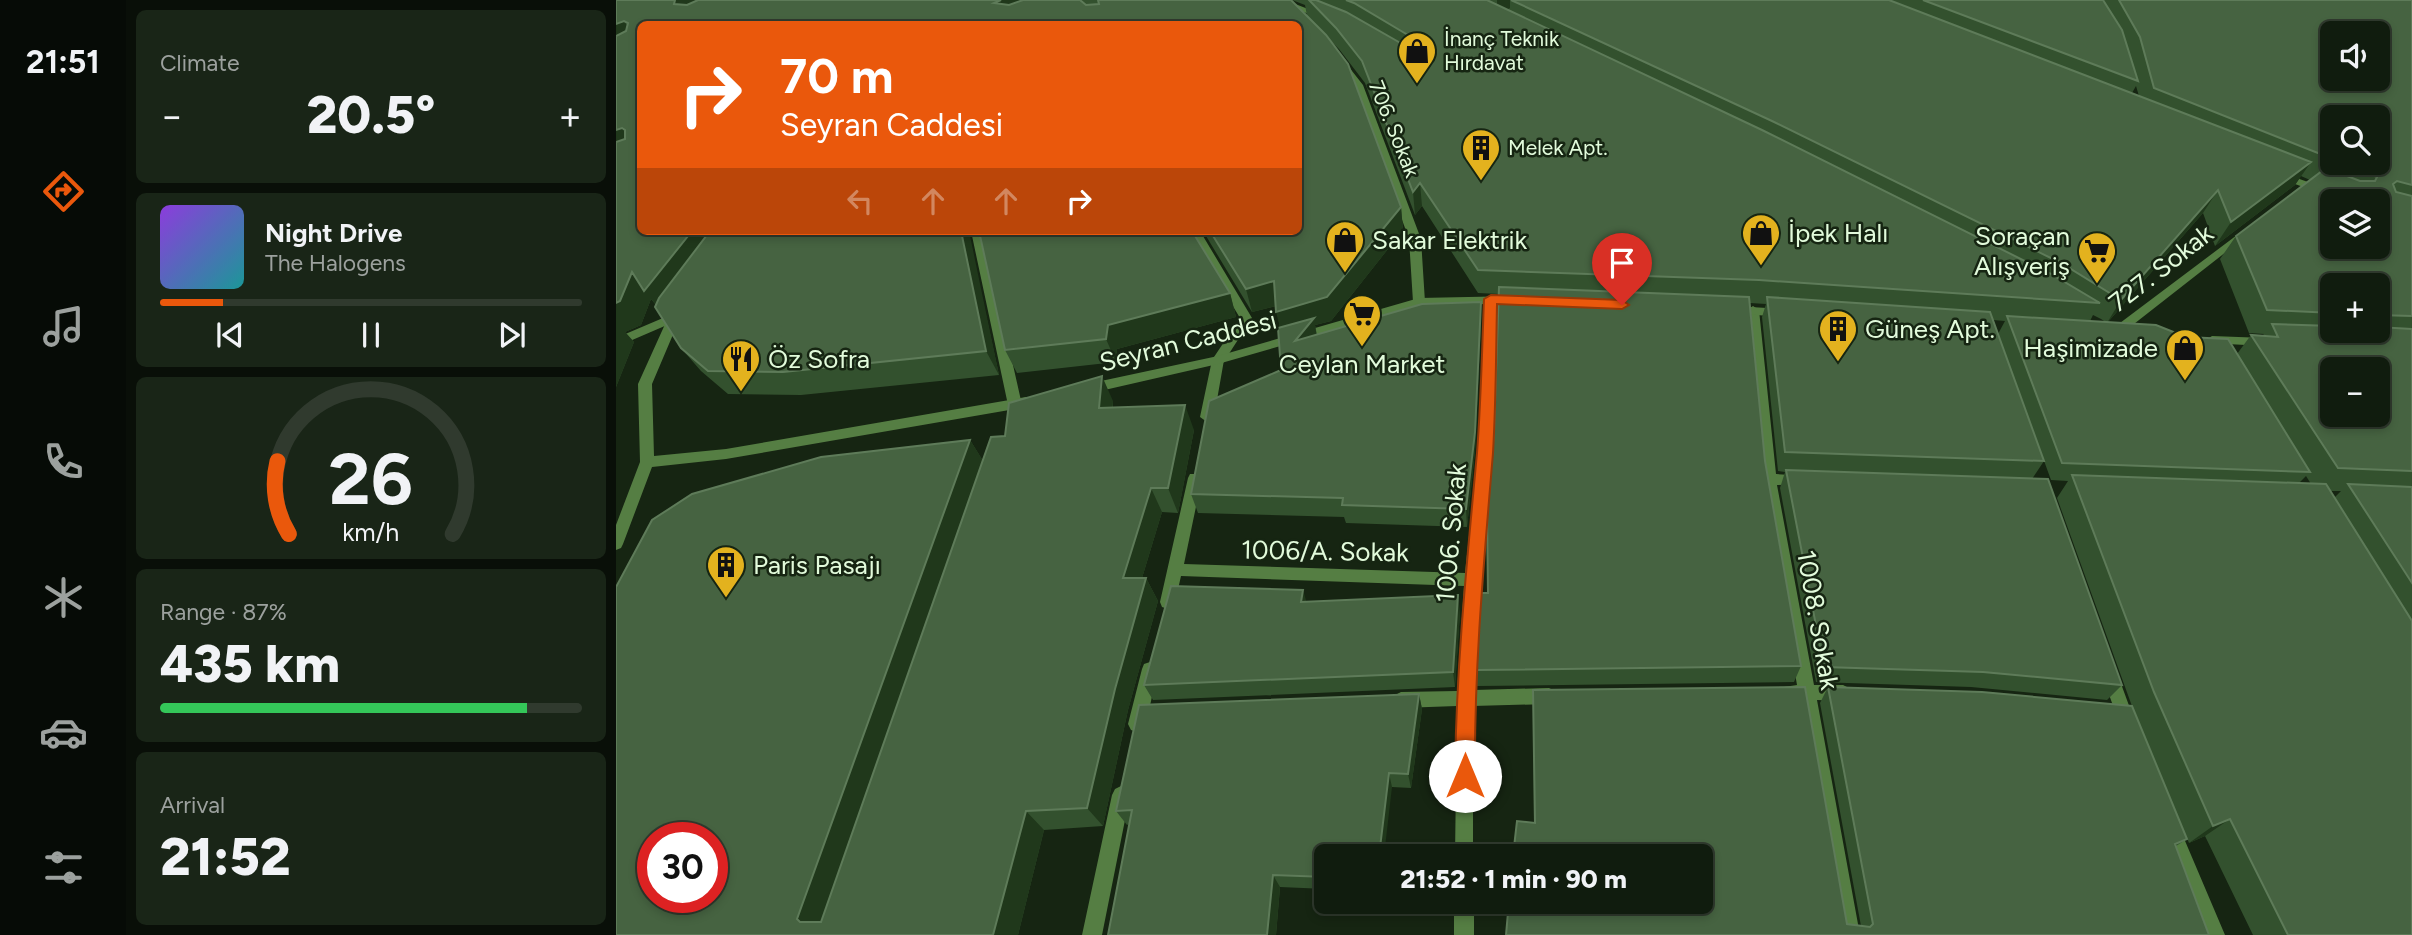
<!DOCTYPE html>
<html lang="en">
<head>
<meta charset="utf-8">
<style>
  :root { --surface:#101c0e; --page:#192517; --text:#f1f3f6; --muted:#9ca19e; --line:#303a2e; --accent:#ea580c }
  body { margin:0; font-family:Figtree,sans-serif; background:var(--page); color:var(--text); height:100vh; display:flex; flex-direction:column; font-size:26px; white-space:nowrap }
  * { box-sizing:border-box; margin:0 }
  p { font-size:23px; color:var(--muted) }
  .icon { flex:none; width:38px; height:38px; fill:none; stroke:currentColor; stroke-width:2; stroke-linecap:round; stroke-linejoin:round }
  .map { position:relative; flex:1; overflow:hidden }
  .sheet { display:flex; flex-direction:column; gap:10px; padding:10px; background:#090f08; width:490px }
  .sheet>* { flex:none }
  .banner { position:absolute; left:21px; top:21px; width:665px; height:214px; border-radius:10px; box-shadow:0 4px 10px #0003,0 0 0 2px var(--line); background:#ea580c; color:#fff; overflow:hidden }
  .fabs { position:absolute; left:1704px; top:21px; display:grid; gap:14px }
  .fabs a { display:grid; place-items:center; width:70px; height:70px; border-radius:10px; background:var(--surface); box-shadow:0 4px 10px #0003,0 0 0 2px var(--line); font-size:35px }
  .speed { position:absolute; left:21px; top:822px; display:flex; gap:14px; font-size:35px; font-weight:700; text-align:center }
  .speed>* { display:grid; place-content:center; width:91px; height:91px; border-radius:50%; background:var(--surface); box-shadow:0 4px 10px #0003,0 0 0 2px var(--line); line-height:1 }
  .speed .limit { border:10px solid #d22; background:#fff; color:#111 }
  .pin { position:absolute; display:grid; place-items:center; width:60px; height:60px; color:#fff; margin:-72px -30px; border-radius:50% 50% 50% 0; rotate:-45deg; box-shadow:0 0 7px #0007 }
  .pin .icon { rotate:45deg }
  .me { position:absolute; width:77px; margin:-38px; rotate:0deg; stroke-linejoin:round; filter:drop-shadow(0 0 5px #0008) }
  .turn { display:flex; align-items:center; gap:24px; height:147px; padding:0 28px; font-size:32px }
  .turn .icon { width:91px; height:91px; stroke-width:2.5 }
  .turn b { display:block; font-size:49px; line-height:60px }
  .lanes { display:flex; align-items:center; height:66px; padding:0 28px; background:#0003; justify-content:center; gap:35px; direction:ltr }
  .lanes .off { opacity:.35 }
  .big { font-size:52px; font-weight:800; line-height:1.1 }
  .sheet .tile { flex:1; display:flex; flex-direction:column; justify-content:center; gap:10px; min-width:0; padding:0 24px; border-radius:10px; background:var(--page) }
  .sheet .dial { align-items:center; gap:0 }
  .dial svg { height:182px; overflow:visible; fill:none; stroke:var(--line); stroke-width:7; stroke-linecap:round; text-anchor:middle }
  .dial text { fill:var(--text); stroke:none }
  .song { display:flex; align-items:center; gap:21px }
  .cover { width:84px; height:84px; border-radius:10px; background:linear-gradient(135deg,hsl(270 70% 55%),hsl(180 70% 35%)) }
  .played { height:7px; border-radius:4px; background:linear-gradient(90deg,var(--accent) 15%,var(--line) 15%) }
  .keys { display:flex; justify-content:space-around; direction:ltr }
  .heat { display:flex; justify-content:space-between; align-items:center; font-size:38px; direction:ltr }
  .charge { height:10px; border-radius:5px; background:linear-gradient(90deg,#34c759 87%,var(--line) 0) }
  .trip { position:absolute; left:698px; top:844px; width:399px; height:70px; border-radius:10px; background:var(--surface); box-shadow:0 4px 10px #0003,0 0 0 2px var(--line); font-weight:800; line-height:70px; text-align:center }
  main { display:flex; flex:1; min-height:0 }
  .tab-bar { display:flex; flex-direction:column; width:126px; justify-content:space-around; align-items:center; background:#060b06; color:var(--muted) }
  .tab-bar .icon { width:49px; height:49px }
  .tab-bar .on { color:var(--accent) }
  .tab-bar b { font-size:32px; color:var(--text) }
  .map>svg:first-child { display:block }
</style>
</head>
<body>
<main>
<nav class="tab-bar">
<b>21:51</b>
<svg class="icon on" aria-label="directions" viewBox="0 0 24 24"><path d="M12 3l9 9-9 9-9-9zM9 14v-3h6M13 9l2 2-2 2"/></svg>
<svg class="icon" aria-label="music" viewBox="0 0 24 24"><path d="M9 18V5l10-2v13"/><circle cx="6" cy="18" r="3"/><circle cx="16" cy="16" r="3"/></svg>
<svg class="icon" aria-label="phone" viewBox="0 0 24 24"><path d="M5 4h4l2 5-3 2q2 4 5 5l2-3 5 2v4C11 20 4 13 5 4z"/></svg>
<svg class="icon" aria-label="climate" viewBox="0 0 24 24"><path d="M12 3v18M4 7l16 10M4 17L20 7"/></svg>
<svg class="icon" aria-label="car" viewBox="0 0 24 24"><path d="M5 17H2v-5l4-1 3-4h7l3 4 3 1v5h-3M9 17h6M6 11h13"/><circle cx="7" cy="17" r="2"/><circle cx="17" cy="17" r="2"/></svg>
<svg class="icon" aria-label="filters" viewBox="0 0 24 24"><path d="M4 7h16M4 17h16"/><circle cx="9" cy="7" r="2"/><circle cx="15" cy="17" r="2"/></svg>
</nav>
<section class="sheet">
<div class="tile"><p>Climate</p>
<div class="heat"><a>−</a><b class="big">20.5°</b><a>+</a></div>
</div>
<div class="tile">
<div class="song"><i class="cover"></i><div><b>Night Drive</b><p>The Halogens</p></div></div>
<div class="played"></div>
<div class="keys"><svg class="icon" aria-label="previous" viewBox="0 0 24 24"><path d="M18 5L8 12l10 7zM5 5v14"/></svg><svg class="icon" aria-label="pause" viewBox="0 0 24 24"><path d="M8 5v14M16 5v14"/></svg><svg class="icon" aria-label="next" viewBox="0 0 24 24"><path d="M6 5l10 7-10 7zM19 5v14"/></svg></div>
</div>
<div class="tile dial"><svg viewBox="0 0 100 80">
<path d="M14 69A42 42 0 1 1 86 69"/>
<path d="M14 69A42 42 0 0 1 9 37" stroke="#ea580c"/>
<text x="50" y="56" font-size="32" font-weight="700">26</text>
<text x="50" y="72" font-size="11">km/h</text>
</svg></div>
<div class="tile"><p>Range · 87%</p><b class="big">435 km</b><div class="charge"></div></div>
<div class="tile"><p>Arrival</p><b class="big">21:52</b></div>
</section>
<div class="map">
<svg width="1796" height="935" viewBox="0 0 1796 935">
  <rect width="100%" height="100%" fill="#162512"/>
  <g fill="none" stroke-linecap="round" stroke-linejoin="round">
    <path fill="#557e43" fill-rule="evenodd" d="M657 0H669L710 16 703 18Z
      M1664 172 1740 199 1741 201H1726L1660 177V173Z
      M1629 229 1633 230V234L1500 338H1492L1490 335 1492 332Z
      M355 231H367L406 405 399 410 392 405Z
      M572 231H584L636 318 607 363 602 364 596 360 624 318Z
      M54 315 60 319 58 322 0 347V338Z"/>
    <path fill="#557e43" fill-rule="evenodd" d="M723 62H729L747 85 805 239 809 302 807 305H799L797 302 793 239 737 85 721 64Z
      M875 295 881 299 876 451 864 580 858 690 933 688 939 691 941 696 939 701 933 704 857 706V856H839L841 706 785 708 779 705 777 700 779 695 785 692 841 691 848 586 565 576 558 607 552 609 546 607 544 602 572 478 574 474H584L586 478 568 564 849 573 862 451 869 299Z
      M1137 306 1143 310 1160 474 1191 476 1193 480 1191 484 1161 485 1198 685H1227L1233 688 1235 693 1233 698 1227 701 1201 700 1244 935H1224L1184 700 1168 697 1166 692 1168 687 1181 685 1146 479 1131 310Z
      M602 356 608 360 598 417 591 422 584 417 596 360Z
      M534 662 540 664 542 669 530 724 527 730 521 732 515 730 512 724 526 669 528 664Z
      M1494 668 1500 670 1519 722 1517 728 1511 730 1505 728 1486 675 1488 670Z
      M505 786 511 789 514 795 486 935H466L496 795 499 789Z
      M1555 819 1561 822 1609 935H1589L1546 828 1549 822Z
      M838 901H858V935H838Z"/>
    <path fill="#557e43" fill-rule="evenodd" d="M901 296 907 300 905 303 803 306 602 364 471 394 464 389 471 384 602 356 803 298Z
      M1117 306 1167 309 1173 313 1167 317 1113 313 1111 310Z
      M61 307 67 311 36 384 38 456 110 449 410 397 417 402 410 407 110 459 36 467 7 544 5 548 0 550V525L24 462 22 384 55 311Z
      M1596 336 1649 338 1655 342 1649 346 1592 343 1590 340Z"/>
  </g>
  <path fill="#33512e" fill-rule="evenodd" d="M0 0 465 1V0H675L691 16 689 5 676 0H1796V935H1637L1589 836 1573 843 1533 748 1571 839 1560 846 1593 935H890L918 823 917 690 1231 924 1245 926 1204 703 1212 687 1517 709 1441 498 1452 481 1435 480 1382 334 1389 321 1377 320 1428 461 1416 479 1506 685 1491 700 1355 687 1200 682 1164 488 1169 472 1162 471 1146 317 1150 304 1134 303 1149 461 1185 666 1178 682 861 686 860 670 872 593 883 294 862 293 806 206 799 215 749 83 723 49 713 39 785 207 787 230 715 321 699 325 701 335 865 322 859 451 851 527 730 523 728 517 582 513 575 494 665 370 664 328 660 306 636 312 587 231H682L24 24V231L352 232 383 375 185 395 112 394 85 371 65 348 40 305 35 299 25 325 9 332 18 342 0 387ZM1520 86 1523 96 1516 93ZM1717 117 1762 163H1717ZM1685 176 1694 180 1620 236 1604 259 1633 333 1648 334 1646 336 1635 335 1621 354 1570 337 1492 322 1587 213 1599 246 1679 185ZM1717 285H1762V331H1717ZM1477 315 1485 319 1488 321H1474ZM1690 476 1695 484 1683 483ZM1714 491H1725L1718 498Z
    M614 293 620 317 501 349 500 362 401 373 389 350Z
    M497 401V407L578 430 562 513 546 512 526 578H530L542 601 512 710 487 826 428 830 402 935H0L354 440 367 461 389 436Z
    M844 612 839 687 537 700 528 685Z
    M803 694 806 709 795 788 776 787 710 856V889L664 887 660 935H492L513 824 511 825 500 811Z"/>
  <path fill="#20381b" d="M59 0H120L73 22 58 4Z
    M385 0H446L386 24 378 3Z
    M881 0H894V8L881 15Z
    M8 21 23 43 0 53V24Z
    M6 128 23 151 0 159V130Z
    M1695 162 1679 185 1599 246 1615 222Z
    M804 183 806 206 799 215 797 192Z
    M1602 190 1587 213 1491 323 1505 300Z
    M785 207 787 230 715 321 699 325 701 338 683 361 666 335 660 312Z
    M76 231H111L48 314 35 299 25 325 9 332 18 342 0 387V303L16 272Z
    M345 231H353L383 375 370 351Z
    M658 281 664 305 636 312 630 289Z
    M614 293 620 317 501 349 500 362 490 339 492 325Z
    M865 302V322L859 451 851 527 850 509Z
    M486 376 497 401 495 432 483 408Z
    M569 405 578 430 562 513 552 488Z
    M354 440 369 464 210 934 184 922 181 919Z
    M535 488 546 512 519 601 507 578Z
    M530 578 542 601 512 710 487 826 471 808 499 689Z
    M687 590 692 607 685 602Z
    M842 595 844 612 839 687 837 672Z
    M803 694 806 709 795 788 792 774Z
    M773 773 776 787 768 856H763Z
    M410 811 428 830 402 935H377Z
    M1614 819 1589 836 1573 843 1597 826Z
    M657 875 664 887 660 935H651Z"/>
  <path fill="#466341" stroke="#5e7b59" stroke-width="2" fill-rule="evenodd" d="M0 0H59L58 4 71 5 82 0H385L378 3 393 5 407 0H464L470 5 483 4 482 0H675L710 35 732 64 785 207 711 297 660 312 658 281 630 289 594 231H682V24H24V231H76L28 291 16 272 4 301 0 303V142L9 139V130L6 128 0 130V36L10 31 12 23 8 21 0 24Z
    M693 0H700L730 12 795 49 807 44 738 3 730 0H871L1146 130 1435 274 1484 303 1143 280 862 270 804 183 797 192 746 61 720 28Z
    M895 0H1273L1695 162 1615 222 1602 190 1505 300 1445 263 1156 121Z
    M1307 0H1487L1506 30 1522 81Z
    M1503 0H1796V185L1781 181 1777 184 1780 192 1796 196V316L1762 315V285H1717V313L1651 310 1620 236 1710 168 1744 181H1759L1761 177 1726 163H1762V117H1717V159L1538 88 1524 37ZM1717 33H1762V79H1717ZM1717 201H1762V247H1717Z
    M94 231H345L370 351 167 372 92 371 65 348 39 307 43 298Z
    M363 231H576L614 293 492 325 490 339 389 350Z
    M883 287 1133 297 1149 461 1185 666 860 670 864 593H872L871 510 878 432Z
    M1151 297 1374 312 1428 461 1169 452Z
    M865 302 859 432 850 509 726 505 727 498 575 494 593 401 665 370 662 328 698 318 679 341 806 304Z
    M1391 316 1540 325 1570 337 1612 339 1694 472 1446 463Z
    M1656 324 1717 326V331H1762V327L1796 329V471L1722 468 1635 335 1662 337ZM1717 369H1762V415H1717Z
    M486 376 483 408 569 405 552 488H535L507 578H530L499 689 471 808 410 811 377 935H0V587L36 520 76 494 205 457 354 440 181 919 184 922H205L375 437 389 436 393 403ZM37 838H96V898H37Z
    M1170 470 1432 479 1506 685 1367 672 1208 667Z
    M1456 475 1710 484 1796 621V935H1672L1614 819 1597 826 1538 692Z
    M1732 484 1796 487V583Z
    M555 586 687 590 685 602 842 595 837 672 528 685Z
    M1189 687 1231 924 1254 927 1257 924 1212 687 1366 692 1516 706 1571 839 1559 844 1593 935H890L893 901H1085V856H897L901 821 919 823 917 690Z
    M803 694 792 774 773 773 763 856H710V877L657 875 651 935H492L516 810 500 811 523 705Z"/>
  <path fill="#ea580c" stroke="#983908" stroke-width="2" d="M875 295 1006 300 1013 305 1006 309 881 304C880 353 880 403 877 453 868 561 858 668 859 776L856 783 849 786 841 783 839 776C840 668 851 561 861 453 865 402 866 350 868 299Z"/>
  <defs>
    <symbol id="shop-pin" viewBox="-11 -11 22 30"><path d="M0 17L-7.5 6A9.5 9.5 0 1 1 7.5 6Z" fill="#e3b21e" stroke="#162512"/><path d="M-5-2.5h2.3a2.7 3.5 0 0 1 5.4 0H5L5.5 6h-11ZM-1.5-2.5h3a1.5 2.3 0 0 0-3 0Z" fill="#111"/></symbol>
    <symbol id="building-pin" viewBox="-11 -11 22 30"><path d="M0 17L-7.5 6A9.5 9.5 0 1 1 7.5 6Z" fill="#e3b21e" stroke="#162512"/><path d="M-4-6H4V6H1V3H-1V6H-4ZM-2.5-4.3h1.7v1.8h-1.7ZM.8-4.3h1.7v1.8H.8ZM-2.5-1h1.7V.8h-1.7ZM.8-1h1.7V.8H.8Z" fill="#111"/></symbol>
    <symbol id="supermarket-pin" viewBox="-11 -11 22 30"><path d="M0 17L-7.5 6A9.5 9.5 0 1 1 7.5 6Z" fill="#e3b21e" stroke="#162512"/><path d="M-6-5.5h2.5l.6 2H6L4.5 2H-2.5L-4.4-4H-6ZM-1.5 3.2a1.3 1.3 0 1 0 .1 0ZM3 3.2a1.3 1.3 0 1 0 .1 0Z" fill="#111"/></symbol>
    <symbol id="restaurant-pin" viewBox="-11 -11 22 30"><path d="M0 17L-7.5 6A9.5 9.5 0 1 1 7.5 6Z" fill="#e3b21e" stroke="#162512"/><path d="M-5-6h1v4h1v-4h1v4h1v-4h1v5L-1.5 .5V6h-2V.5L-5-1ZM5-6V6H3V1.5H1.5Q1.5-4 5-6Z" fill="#111"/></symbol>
  </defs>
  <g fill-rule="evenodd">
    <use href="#shop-pin" x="779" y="29" width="44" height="60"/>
    <use href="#building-pin" x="843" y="126" width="44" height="60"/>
    <use href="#shop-pin" x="1123" y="211" width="44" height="60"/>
    <use href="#shop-pin" x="707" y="218" width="44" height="60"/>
    <use href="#supermarket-pin" x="1459" y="229" width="44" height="60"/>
    <use href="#supermarket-pin" x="724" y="292" width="44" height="60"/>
    <use href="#building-pin" x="1200" y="307" width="44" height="60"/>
    <use href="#shop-pin" x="1547" y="326" width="44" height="60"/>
    <use href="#restaurant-pin" x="103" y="337" width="44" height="60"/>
    <use href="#building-pin" x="88" y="543" width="44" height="60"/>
  </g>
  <g text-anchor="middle" stroke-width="5" stroke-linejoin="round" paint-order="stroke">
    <g font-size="21" fill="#e2fbdb" stroke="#162512" text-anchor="start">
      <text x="828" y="46">İnanç Teknik<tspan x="828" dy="24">Hırdavat</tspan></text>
      <text x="892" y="155">Melek Apt.</text>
    </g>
    <g font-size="21" fill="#e2fbdb" stroke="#162512">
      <text transform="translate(778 129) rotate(68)" y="7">706. Sokak</text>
    </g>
    <g font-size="26" fill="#e2fbdb" stroke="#162512" text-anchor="start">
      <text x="1172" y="242">İpek Halı</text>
      <text x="1454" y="245" text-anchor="end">Soraçan<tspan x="1454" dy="30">Alışveriş</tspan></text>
      <text x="756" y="249">Sakar Elektrik</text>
      <text x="1249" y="338">Güneş Apt.</text>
      <text x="1542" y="357" text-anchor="end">Haşimizade</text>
      <text x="152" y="368">Öz Sofra</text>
      <text x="746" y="373" text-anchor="middle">Ceylan Market</text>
      <text x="137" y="574">Paris Pasajı</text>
    </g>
    <g font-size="26" fill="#e2fbdb" stroke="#162512">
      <text transform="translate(1545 268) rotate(-38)" y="9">727. Sokak</text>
      <text transform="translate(572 341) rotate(-14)" y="9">Seyran Caddesi</text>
      <text transform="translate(835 533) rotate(-85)" y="9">1006. Sokak</text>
      <text transform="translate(709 551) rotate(1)" y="9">1006/A. Sokak</text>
      <text transform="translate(1202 620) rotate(80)" y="9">1008. Sokak</text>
    </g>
  </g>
</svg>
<div class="fabs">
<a><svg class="icon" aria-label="sound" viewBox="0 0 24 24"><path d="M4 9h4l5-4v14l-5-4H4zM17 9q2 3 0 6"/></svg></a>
<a><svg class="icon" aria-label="search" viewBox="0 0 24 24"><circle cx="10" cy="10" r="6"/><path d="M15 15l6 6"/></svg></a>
<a><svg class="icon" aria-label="layers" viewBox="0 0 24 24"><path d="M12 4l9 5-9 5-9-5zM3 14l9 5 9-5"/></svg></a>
<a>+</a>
<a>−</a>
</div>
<div class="speed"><div class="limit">30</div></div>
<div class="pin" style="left:1006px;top:305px;background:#d93025"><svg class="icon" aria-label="arrive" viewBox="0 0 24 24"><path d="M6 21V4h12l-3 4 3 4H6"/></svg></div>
<svg class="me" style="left:849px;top:776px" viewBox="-20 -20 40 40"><circle r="19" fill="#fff"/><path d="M0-13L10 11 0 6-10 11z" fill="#ea580c"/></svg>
<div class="trip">21:52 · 1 min · 90 m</div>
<div class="banner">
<div class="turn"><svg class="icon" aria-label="right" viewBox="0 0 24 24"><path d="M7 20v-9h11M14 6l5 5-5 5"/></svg><div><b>70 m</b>Seyran Caddesi</div></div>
<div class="lanes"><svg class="icon off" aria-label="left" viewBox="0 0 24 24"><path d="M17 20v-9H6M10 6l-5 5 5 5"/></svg><svg class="icon off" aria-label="ahead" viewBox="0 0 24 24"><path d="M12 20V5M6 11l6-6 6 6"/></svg><svg class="icon off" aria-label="ahead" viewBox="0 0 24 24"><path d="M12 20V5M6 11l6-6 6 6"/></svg><svg class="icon" aria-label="right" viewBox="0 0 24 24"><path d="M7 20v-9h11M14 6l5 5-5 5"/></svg></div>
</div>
</div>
</main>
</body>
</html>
